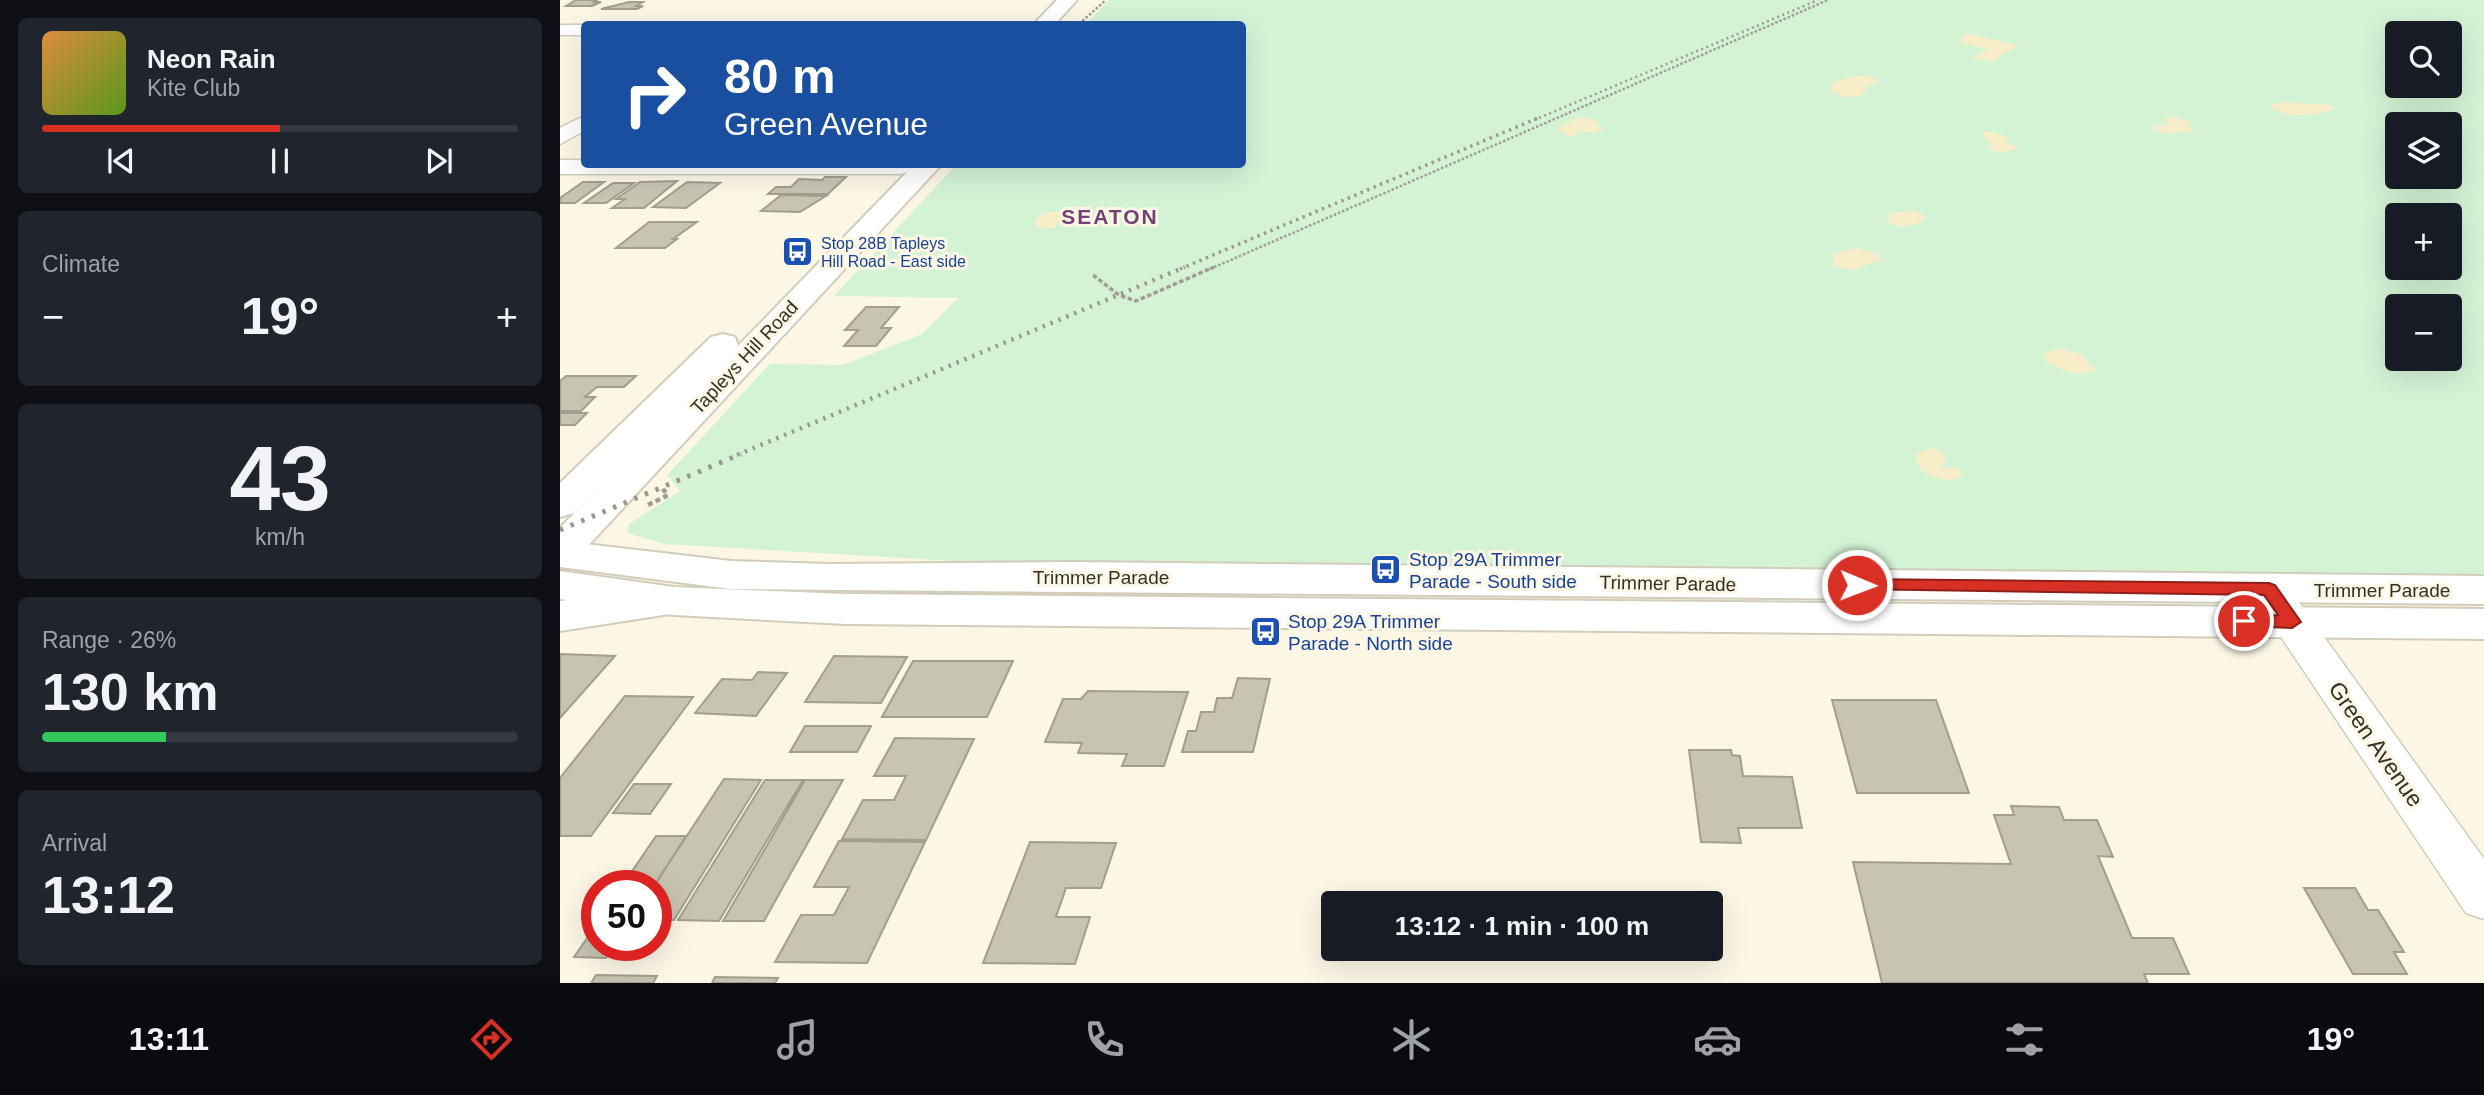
<!DOCTYPE html>
<html lang="en">
<head>
<meta charset="utf-8">
<style>
  :root { --surface:#171b24; --page:#20242c; --text:#f1f3f6; --muted:#9ea1a6; --line:#363941; --accent:#d93025 }
  body { margin:0; font-family:Arial,sans-serif; background:var(--page); color:var(--text); height:100vh; display:flex; flex-direction:column; font-size:26px; white-space:nowrap }
  * { box-sizing:border-box; margin:0 }
  p { font-size:23px; color:var(--muted) }
  .icon { flex:none; width:38px; height:38px; fill:none; stroke:currentColor; stroke-width:2; stroke-linecap:round; stroke-linejoin:round }
  .map { position:relative; flex:1; overflow:hidden }
  .side { display:flex; flex-direction:column; gap:18px; padding:18px; background:#0d0f14; width:560px }
  .side>* { flex:none }
  .banner { position:absolute; left:21px; top:21px; width:665px; height:147px; border-radius:7px; box-shadow:0 7px 28px #0002; background:#1a4fa0; color:#fff; overflow:hidden }
  .tools { position:absolute; left:1825px; top:21px; display:grid; gap:14px }
  .tools a { display:grid; place-items:center; width:77px; height:77px; border-radius:7px; background:var(--surface); box-shadow:0 7px 28px #0002; font-size:35px }
  .speed { position:absolute; left:21px; top:870px; display:flex; gap:14px; font-size:35px; font-weight:700; text-align:center }
  .speed>* { display:grid; place-content:center; width:91px; height:91px; border-radius:50%; background:var(--surface); box-shadow:0 7px 28px #0002; line-height:1 }
  .speed .limit { border:10px solid #d22; background:#fff; color:#111 }
  .pin { position:absolute; display:grid; place-items:center; width:60px; height:60px; color:#fff; margin:-30px; border:4px solid #fff; border-radius:50%; box-shadow:0 2px 7px #0007 }
  .me { position:absolute; width:77px; margin:-38px; rotate:91deg; stroke-linejoin:round; filter:drop-shadow(0 0 5px #0008) }
  .turn { display:flex; align-items:center; gap:24px; height:147px; padding:0 28px; font-size:32px }
  .turn .icon { width:91px; height:91px; stroke-width:2.5 }
  .turn b { display:block; font-size:49px; line-height:60px }
  .big { font-size:52px; font-weight:800; line-height:1.1 }
  .side .card { flex:1; display:flex; flex-direction:column; justify-content:center; gap:10px; min-width:0; padding:0 24px; border-radius:10px; background:var(--page) }
  .side .dial { align-items:center; gap:0 }
  .dial b { font-size:91px; line-height:1 }
  .song { display:flex; align-items:center; gap:21px }
  .cover { width:84px; height:84px; border-radius:10px; background:linear-gradient(135deg,hsl(30 70% 55%),hsl(90 70% 35%)) }
  .played { height:7px; border-radius:4px; background:linear-gradient(90deg,var(--accent) 50%,var(--line) 50%) }
  .keys { display:flex; justify-content:space-around; direction:ltr }
  .heat { display:flex; justify-content:space-between; align-items:center; font-size:38px; direction:ltr }
  .charge { height:10px; border-radius:5px; background:linear-gradient(90deg,#34c759 26%,var(--line) 0) }
  .trip { position:absolute; left:761px; top:891px; width:402px; height:70px; border-radius:7px; background:var(--surface); box-shadow:0 7px 28px #0002; font-weight:800; line-height:70px; text-align:center }
  .tabs { display:flex; height:112px; justify-content:space-around; align-items:center; background:#090b0e; color:var(--muted) }
  .tabs .icon { width:49px; height:49px }
  .tabs .on { color:var(--accent) }
  .tabs b { font-size:32px; color:var(--text) }
  main { display:flex; flex:1; min-height:0 }
  .map>svg:first-child { display:block }
</style>
</head>
<body>
<main>
<section class="side">
<div class="card">
<div class="song"><i class="cover"></i><div><b>Neon Rain</b><p>Kite Club</p></div></div>
<div class="played"></div>
<div class="keys"><svg class="icon" aria-label="previous" viewBox="0 0 24 24"><path d="M18 5L8 12l10 7zM5 5v14"/></svg><svg class="icon" aria-label="pause" viewBox="0 0 24 24"><path d="M8 5v14M16 5v14"/></svg><svg class="icon" aria-label="next" viewBox="0 0 24 24"><path d="M6 5l10 7-10 7zM19 5v14"/></svg></div>
</div>
<div class="card"><p>Climate</p>
<div class="heat"><a>−</a><b class="big">19°</b><a>+</a></div>
</div>
<div class="card dial"><b>43</b><p>km/h</p></div>
<div class="card"><p>Range · 26%</p><b class="big">130 km</b><div class="charge"></div></div>
<div class="card"><p>Arrival</p><b class="big">13:12</b></div>
</section>
<div class="map">
<svg width="1924" height="983" viewBox="0 0 1924 983">
  <rect width="100%" height="100%" fill="#fcf7e5"/>
  <path fill="#d4f3d5" fill-rule="evenodd" d="M549 0H1924V575L395 561 104 544 67 533 69 524 120 491 107 475 210 364 283 365 362 334 398 298 274 296 396 165 682 164V24H526ZM1838 33H1890V86H1838ZM1838 124H1890V177H1838ZM1838 215H1890V268H1838ZM1838 306H1890V359H1838Z"/>
  <path fill="#f7edc8" d="M1411 34 1457 45C1451 54 1440 51 1435 62L1411 58 1428 49 1397 42 1403 39 1402 35Z
    M1295 76 1314 77 1318 82 1308 86 1304 94C1291 99 1280 99 1270 89L1274 82Z
    M1724 102 1770 105 1775 107 1772 111C1752 114 1726 121 1709 105Z
    M1020 117 1034 119 1043 129 1032 133 1018 131 1017 136H1008L996 129Z
    M1613 117 1629 121 1633 131 1607 134 1592 129 1595 125H1609L1604 119Z
    M1425 131 1448 136 1445 141 1459 148 1442 152 1429 150 1430 142 1421 134Z
    M513 206 521 207 523 211 501 217 495 228 476 227 475 221 485 212H498Z
    M1352 211 1361 213 1365 219C1356 226 1337 231 1327 220L1331 213Z
    M1298 248 1318 254 1321 260 1293 270 1273 266V254Z
    M1501 348 1522 355 1535 370C1520 378 1497 370 1484 360L1486 352Z
    M1371 448 1387 456 1381 467 1397 468 1403 475C1387 487 1354 474 1356 454Z"/>
  <path fill="#c8c4b2" stroke="#a39e8d" stroke-width="2" d="M16 0H37L34 2H41L32 6H6Z
    M69 2H83L76 6H83L77 9H41Z
    M265 177H286L268 194H208L216 187H231L239 179 262 180Z
    M117 181 84 208H52L65 199H56L80 182Z
    M23 182H44L15 203H0V198Z
    M127 182 160 183 126 208 93 207Z
    M53 183H74L46 203H24Z
    M221 195 266 196 240 212 201 211Z
    M89 222H137L113 239H117L105 248H56Z
    M306 307H339L321 328H331L316 346H284L298 330H285Z
    M6 376H76L64 387H37L25 397H35L21 411H0V381Z
    M0 413H27L15 425H0Z
    M0 654 55 656 0 718Z
    M274 656 347 657 321 703 245 702Z
    M353 661H453L427 717H322Z
    M198 672 227 673 196 716 135 713 162 679 192 680Z
    M678 678 710 679 693 752H622L628 731H636L641 712H654L657 698H672Z
    M528 691 628 692 604 766H562L567 754 518 753 522 743 485 742 503 699H521Z
    M65 696 133 697 31 836H0V778Z
    M1272 700H1376L1409 793H1297Z
    M245 726H311L297 752H230Z
    M335 738 414 739 366 840 282 839 303 800H334L346 776H314Z
    M1129 750H1171L1172 755 1180 756 1183 776 1232 777 1242 828H1178L1181 843 1141 842Z
    M164 779 201 780 114 920H96L94 886Z
    M205 780H243L159 921 118 920Z
    M245 780H283L204 921H163Z
    M74 784H111L90 814 53 813Z
    M1451 806 1499 807 1504 820H1537L1553 857 1538 856 1572 938H1613L1629 974H1584L1588 983H1322L1293 862 1451 864 1434 815H1454Z
    M96 836H126L94 886H62Z
    M279 841 365 842 307 963 215 962 241 915H274L289 887H254Z
    M470 842 556 843 541 888H506L496 917H530L515 964 423 963Z
    M1744 888H1795L1808 910H1818L1844 952H1834L1847 974H1793Z
    M37 924V945H54L46 958 14 957Z
    M36 975 97 976 93 983H31Z
    M155 977 218 978 215 983H152Z"/>
  <g fill="none" stroke-linecap="round" stroke-linejoin="round">
    <defs>
      <path id="minor" d="M0 25H24V35H0Z
        M24 116V131L0 144V128Z
        M0 160H24V164H350L352 167 348 172 340 174H0Z
        M1709 576 1723 580 1924 859V919L1906 913 1695 598 1690 589 1695 580Z"/>
      <path id="secondary" d="M0 541 171 561 271 564 513 562 1924 576V604L171 589 0 567Z
        M0 571 114 587 285 594 1924 609V639L285 624 114 615 0 599Z"/>
      <path id="primary" d="M497 0H517L495 24H474Z
        M355 164H382L14 561 0 565V528L47 479 14 513 0 517V483L151 337 163 334 175 337 178 346Z
        M114 587 129 591 135 601 129 611 0 631V601Z"/>
    </defs>
    <use href="#minor" stroke="#d2cdbb" stroke-width="3"/>
    <use href="#secondary" stroke="#d2cdbb" stroke-width="4"/>
    <use href="#primary" stroke="#d2cdbb" stroke-width="4"/>
    <path stroke="#a19e90" stroke-width="2.5" stroke-dasharray="2.5 2" stroke-linecap="butt" d="M519 24 546 0
      M650 269 1268 0"/>
    <path stroke="#a19e90" stroke-width="3.5" stroke-dasharray="4.5 2.5" stroke-linecap="butt" d="M533 275 559 295 576 301 654 267"/>
    <path stroke="#a19e90" stroke-width="4.5" stroke-dasharray="5 3.5" stroke-linecap="butt" d="M88 505 108 495 101 487"/>
    <use href="#minor" fill="#fff" fill-rule="evenodd"/>
    <use href="#secondary" fill="#fff" fill-rule="evenodd"/>
    <use href="#primary" fill="#fff" fill-rule="evenodd"/>
    <path stroke="#9c998b" stroke-width="2.5" stroke-dasharray="2 3.5" stroke-linecap="butt" d="M974 120 1258 0"/>
    <path stroke="#9c998b" stroke-width="3.5" stroke-dasharray="2.5 4.5" stroke-linecap="butt" d="M620 269 978 118"/>
    <path stroke="#9c998b" stroke-width="4.5" stroke-dasharray="2.5 6" stroke-linecap="butt" d="M177 455 625 267"/>
    <path stroke="#9c998b" stroke-width="5" stroke-dasharray="3.5 8" stroke-linecap="butt" d="M0 530 181 454"/>
  </g>
  <path fill="#d93025" stroke="#8d1f18" stroke-width="2" d="M1297 579 1709 583 1715 585 1741 622 1732 628 1678 626 1675 621 1678 617 1718 615 1704 595 1291 589 1289 585 1291 581Z"/>
  <defs>
    <symbol id="bus-square" viewBox="-11 -11 22 22"><rect x="-9" y="-9" width="18" height="18" rx="4" fill="#1a4fb4" stroke="#fcf7e5"/><path d="M-5-6H5V4H4V6H2V4H-2V6H-4V4H-5ZM-3.5-4V0h7V-4ZM-3.5 1.2v1.5H-2V1.2ZM2 1.2v1.5H3.5V1.2Z" fill="#fff"/></symbol>
  </defs>
  <g fill-rule="evenodd">
    <use href="#bus-square" x="220" y="234" width="35" height="35"/>
    <use href="#bus-square" x="808" y="552" width="35" height="35"/>
    <use href="#bus-square" x="688" y="614" width="35" height="35"/>
  </g>
  <g text-anchor="middle" stroke-width="6" stroke-linejoin="round" paint-order="stroke">
    <g font-size="16" fill="#164399" stroke="#fcf7e5" text-anchor="start">
      <text x="261" y="249">Stop 28B Tapleys<tspan x="261" dy="18">Hill Road - East side</tspan></text>
    </g>
    <g font-size="19" fill="#33322a" stroke="#fcf7e5">
      <text transform="translate(184 357) rotate(-47)" y="7">Tapleys Hill Road</text>
      <text x="541" y="584">Trimmer Parade</text>
      <text transform="translate(1108 583) rotate(1)" y="7">Trimmer Parade</text>
      <text x="1822" y="597">Trimmer Parade</text>
    </g>
    <g font-size="19" fill="#164399" stroke="#fcf7e5" text-anchor="start">
      <text x="849" y="566">Stop 29A Trimmer<tspan x="849" dy="22">Parade - South side</tspan></text>
      <text x="728" y="628">Stop 29A Trimmer<tspan x="728" dy="22">Parade - North side</tspan></text>
    </g>
    <g font-size="21" font-weight="bold" letter-spacing="2" fill="#724175" stroke="#fcf7e5">
      <text x="550" y="224">SEATON</text>
    </g>
    <g font-size="23" fill="#33322a" stroke="#fcf7e5">
      <text transform="translate(1816 744) rotate(55)" y="8">Green Avenue</text>
    </g>
  </g>
</svg>
<div class="tools">
<a><svg class="icon" aria-label="search" viewBox="0 0 24 24"><circle cx="10" cy="10" r="6"/><path d="M15 15l6 6"/></svg></a>
<a><svg class="icon" aria-label="layers" viewBox="0 0 24 24"><path d="M12 4l9 5-9 5-9-5zM3 14l9 5 9-5"/></svg></a>
<a>+</a>
<a>−</a>
</div>
<div class="speed"><div class="limit">50</div></div>
<div class="pin" style="left:1684px;top:621px;background:#d93025"><svg class="icon" aria-label="arrive" viewBox="0 0 24 24"><path d="M6 21V4h12l-3 4 3 4H6"/></svg></div>
<svg class="me" style="left:1297px;top:585px" viewBox="-20 -20 40 40"><circle r="17" fill="#d93025" stroke="#fff" stroke-width="3"/><path d="M0-11L8 9 0 5-8 9z" fill="#fff"/></svg>
<div class="trip">13:12 · 1 min · 100 m</div>
<div class="banner">
<div class="turn"><svg class="icon" aria-label="right" viewBox="0 0 24 24"><path d="M7 20v-9h11M14 6l5 5-5 5"/></svg><div><b>80 m</b>Green Avenue</div></div>
</div>
</div>
</main>
<nav class="tabs">
<b>13:11</b>
<svg class="icon on" aria-label="directions" viewBox="0 0 24 24"><path d="M12 3l9 9-9 9-9-9zM9 14v-3h6M13 9l2 2-2 2"/></svg>
<svg class="icon" aria-label="music" viewBox="0 0 24 24"><path d="M9 18V5l10-2v13"/><circle cx="6" cy="18" r="3"/><circle cx="16" cy="16" r="3"/></svg>
<svg class="icon" aria-label="phone" viewBox="0 0 24 24"><path d="M5 4h4l2 5-3 2q2 4 5 5l2-3 5 2v4C11 20 4 13 5 4z"/></svg>
<svg class="icon" aria-label="climate" viewBox="0 0 24 24"><path d="M12 3v18M4 7l16 10M4 17L20 7"/></svg>
<svg class="icon" aria-label="car" viewBox="0 0 24 24"><path d="M5 17H2v-5l4-1 3-4h7l3 4 3 1v5h-3M9 17h6M6 11h13"/><circle cx="7" cy="17" r="2"/><circle cx="17" cy="17" r="2"/></svg>
<svg class="icon" aria-label="filters" viewBox="0 0 24 24"><path d="M4 7h16M4 17h16"/><circle cx="9" cy="7" r="2"/><circle cx="15" cy="17" r="2"/></svg>
<b>19°</b>
</nav>
</body>
</html>
